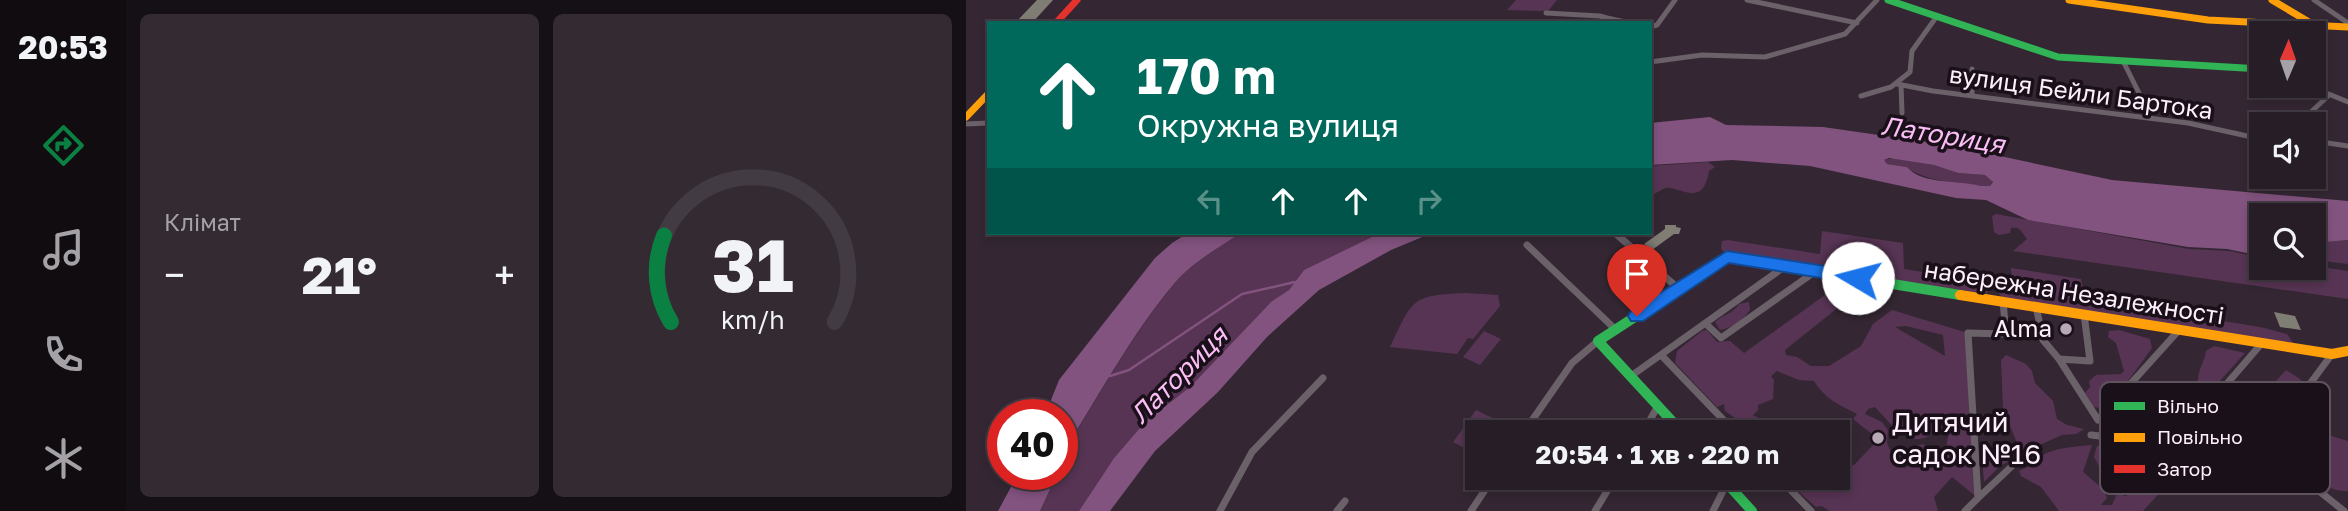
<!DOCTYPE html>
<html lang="uk">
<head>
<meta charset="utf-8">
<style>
  :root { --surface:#271d26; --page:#332a32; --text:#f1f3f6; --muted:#a4a2a7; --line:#433b43; --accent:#0b8043 }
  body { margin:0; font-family:"Golos Text",sans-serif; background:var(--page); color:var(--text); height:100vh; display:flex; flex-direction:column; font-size:26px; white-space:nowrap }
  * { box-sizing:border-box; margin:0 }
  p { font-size:23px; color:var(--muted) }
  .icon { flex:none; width:38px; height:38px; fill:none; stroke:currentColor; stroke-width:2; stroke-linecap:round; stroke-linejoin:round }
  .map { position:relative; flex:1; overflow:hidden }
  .sheet { display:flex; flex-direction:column; gap:14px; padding:14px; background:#151015; width:840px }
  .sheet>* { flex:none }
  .banner { position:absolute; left:21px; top:21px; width:665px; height:214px; border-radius:0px; box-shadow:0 4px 10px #0003,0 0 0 2px var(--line); background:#00695c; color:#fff; overflow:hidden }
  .needle { width:46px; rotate:2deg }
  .buttons { position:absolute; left:1283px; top:21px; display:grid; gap:14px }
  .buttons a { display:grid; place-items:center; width:77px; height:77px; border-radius:0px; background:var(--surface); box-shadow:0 4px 10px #0003,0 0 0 2px var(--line); font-size:35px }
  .speed { position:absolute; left:21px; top:399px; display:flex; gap:14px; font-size:35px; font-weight:700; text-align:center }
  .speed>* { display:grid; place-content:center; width:91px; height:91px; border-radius:50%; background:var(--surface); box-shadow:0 4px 10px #0003,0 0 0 2px var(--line); line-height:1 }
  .speed .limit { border:10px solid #d22; background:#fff; color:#111 }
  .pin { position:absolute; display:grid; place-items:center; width:60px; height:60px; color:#fff; margin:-72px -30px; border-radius:50% 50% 50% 0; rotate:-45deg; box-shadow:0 0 7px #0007 }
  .pin .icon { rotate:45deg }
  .me { position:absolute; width:77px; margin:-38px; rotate:278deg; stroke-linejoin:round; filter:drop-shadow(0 0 5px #0008) }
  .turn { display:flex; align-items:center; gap:24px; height:147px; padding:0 35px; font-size:32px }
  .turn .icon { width:91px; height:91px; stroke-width:2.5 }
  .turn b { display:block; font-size:49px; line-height:60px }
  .lanes { display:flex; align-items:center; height:66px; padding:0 35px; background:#0003; justify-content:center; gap:35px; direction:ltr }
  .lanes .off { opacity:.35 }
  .big { font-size:52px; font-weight:700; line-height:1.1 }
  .sheet .widget { flex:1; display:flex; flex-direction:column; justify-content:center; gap:10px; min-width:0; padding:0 24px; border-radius:10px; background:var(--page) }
  .sheet .dial { align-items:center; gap:0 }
  .dial svg { height:182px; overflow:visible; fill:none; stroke:var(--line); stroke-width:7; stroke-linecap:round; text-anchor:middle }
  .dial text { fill:var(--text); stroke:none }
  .heat { display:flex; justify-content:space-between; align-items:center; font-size:38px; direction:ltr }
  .sheet .tiles { flex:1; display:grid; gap:14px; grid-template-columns:repeat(2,1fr) }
  .trip { position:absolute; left:499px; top:420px; width:385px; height:70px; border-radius:0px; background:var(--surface); box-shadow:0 4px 10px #0003,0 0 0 2px var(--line); font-weight:700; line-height:70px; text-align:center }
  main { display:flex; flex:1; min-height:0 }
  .dock { display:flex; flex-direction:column; width:126px; justify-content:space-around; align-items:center; background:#100c0f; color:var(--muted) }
  .dock .icon { width:49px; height:49px }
  .dock .current { color:var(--accent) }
  .dock b { font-size:32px; color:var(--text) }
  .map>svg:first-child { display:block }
</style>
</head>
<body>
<main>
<nav class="dock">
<b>20:53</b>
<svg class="icon current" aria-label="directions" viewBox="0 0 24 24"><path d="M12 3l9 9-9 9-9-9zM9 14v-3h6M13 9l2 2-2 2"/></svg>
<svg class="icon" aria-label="music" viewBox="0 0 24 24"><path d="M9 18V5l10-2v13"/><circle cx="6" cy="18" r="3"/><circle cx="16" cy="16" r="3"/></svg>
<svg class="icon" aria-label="phone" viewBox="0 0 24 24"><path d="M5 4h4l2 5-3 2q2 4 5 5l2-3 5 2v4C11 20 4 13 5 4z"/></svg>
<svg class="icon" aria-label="climate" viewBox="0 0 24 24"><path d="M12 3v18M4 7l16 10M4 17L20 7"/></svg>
</nav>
<section class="sheet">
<div class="tiles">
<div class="widget"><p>Клімат</p>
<div class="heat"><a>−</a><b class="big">21°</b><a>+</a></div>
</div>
<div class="widget dial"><svg viewBox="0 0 100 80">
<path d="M14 69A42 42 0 1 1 86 69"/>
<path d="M14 69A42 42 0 0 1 11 31" stroke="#0b8043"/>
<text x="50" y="56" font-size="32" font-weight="700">31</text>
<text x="50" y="72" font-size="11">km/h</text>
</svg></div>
</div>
</section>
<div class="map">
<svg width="1382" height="511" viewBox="0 0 1382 511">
  <rect width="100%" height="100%" fill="#342733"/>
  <path fill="#573454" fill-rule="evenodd" d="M550 0H591L582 11 541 10Z
    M929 158 968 165 992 173 1019 175 1027 181 1024 186C1006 187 953 180 941 167L921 164 917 160Z
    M742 162 749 167 743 171C737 209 714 186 699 188 697 189 690 193 688 194L684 193V166Z
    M1030 214 1223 249 1264 251 1295 258V268L1348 266 1382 271V299L1047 251 1061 239C1056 233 1055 226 1045 228L1044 233 1033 235 1028 232 1026 216Z
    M856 231 937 243 938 269 1014 281 1022 284 1024 289 1021 293 1010 296 761 257 755 248 756 241 762 240 854 254Z
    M275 233H414L338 270 323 290 306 301 224 387 180 421 148 458 113 511H74L91 474H96V460L101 447C135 392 167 334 207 285 225 263 252 248 275 233Z
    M1382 240V264L1348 260V243Z
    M1045 268 1115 279 1119 299 1294 327 1321 334 1328 344 1041 301 1033 294 1032 288 1035 283 1047 286Z
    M866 279 899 286 819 350 820 355 831 357 845 366H863L895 346 907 324 926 310 1002 333 1012 498 986 477 968 497 972 511H863L856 506 850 507 826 486 822 478H872V467L888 465 910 442 906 434 887 419 891 414C872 404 859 399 848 381L833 380 811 371 805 376 808 380 807 399 792 405V410L787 415 800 422 806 432H780L779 425 759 411 758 404 751 407 709 363 711 351 736 331 741 330 751 342 764 341 778 353 859 295 860 286ZM940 326 977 335 979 356 929 327ZM909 407C926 425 946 454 970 430V416H986L978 458 957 444 950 446 951 451 947 455 945 464 939 468 931 466 921 443 922 430 916 422 899 414 902 409Z
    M499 293 532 295 534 306 507 339 502 338 491 354 424 347C447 300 444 295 499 293Z
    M783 302 784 310C777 320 766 328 754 330L749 322C757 314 766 315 773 304Z
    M1153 330 1184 339 1186 348 1162 381 1155 382 1144 400 1134 408 1128 407 1119 393 1124 387 1123 381 1130 375 1155 374 1158 371 1150 343 1142 337 1143 331Z
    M518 331 535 339 514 365 497 357Z
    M1248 346 1279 353 1233 404 1218 413 1215 425 1210 427 1209 433C1189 438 1174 457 1157 435L1151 433 1144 420 1146 414 1156 413 1167 427 1177 431 1214 388 1228 384 1232 380C1233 367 1238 363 1240 351Z
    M1040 355 1060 364 1066 371 1069 383 1087 401 1091 419 1101 425 1118 429 1110 434 1096 435 1067 448 1034 466 1018 482 1016 456 1031 454 1039 458 1049 450 1051 443 1037 408 1035 360Z
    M1320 370 1334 379 1337 386C1328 397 1320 413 1309 421 1302 425 1299 422 1293 428L1297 436 1285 451 1240 447 1229 442 1226 435 1227 430 1235 426 1251 439 1266 437 1268 430 1274 424 1281 425 1286 419 1285 412 1290 403Z
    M510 410 543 426 538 432H511V455L487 442Z
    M1139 431 1144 432 1156 444 1180 453 1190 477 1199 487 1177 511H1093L1075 487 1055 476 1053 471 1064 466C1076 448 1106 447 1126 445L1117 472 1136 488 1141 498 1135 505H1146L1151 494 1160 496 1164 493 1143 474 1149 465 1140 459 1133 466 1128 457 1131 446 1137 444 1134 433Z
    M1362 435 1382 441V491C1356 492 1351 474 1335 463 1330 460 1324 458 1319 456L1318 448 1321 444 1341 456 1348 454Z"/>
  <path fill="#82537f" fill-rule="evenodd" d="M744 117 760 125 857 127 982 145 1146 180 1382 201V240L1348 243V215H1295V248L1290 249 1295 252V256L1261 249 1222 247 1062 220 1020 200 990 198 844 166 766 160 684 165V123ZM923 158 968 165 992 173 1019 175 1027 182 1024 186H1015C993 180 956 185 941 167L921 164 918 160Z
    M222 233H275C252 248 225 263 207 285 166 334 135 392 101 446L96 460V415H79L93 380 189 258 206 243Z
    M414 233H466L425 250 353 290 301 337 252 392 189 451 144 511H113L148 458 180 421 224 387 306 301 323 290 338 270Z
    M52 474H91L74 511H32Z"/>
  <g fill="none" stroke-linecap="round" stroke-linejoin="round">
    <path stroke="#82537f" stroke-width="2.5" d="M144 376 163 370 276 294 329 282"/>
  </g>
  <path fill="#7f7d74" d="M71 0H87L66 23H49Z
    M699 225H710V227L715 228 713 234H708L686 250 678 244 699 229Z
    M1308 312 1329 316 1335 330 1314 327Z"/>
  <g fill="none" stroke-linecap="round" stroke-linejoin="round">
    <path stroke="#6a6169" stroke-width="5" d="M781 0 891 23
      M1348 0 1382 23
      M580 13 634 16 641 18 640 23
      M641 18 664 23
      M684 27 691 25 709 0
      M1157 61 1174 95
      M684 62 736 55 799 57 879 34 911 0
      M1006 69V96
      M931 84 967 91 1222 123 1295 139
      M935 85 936 113
      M1343 86 1382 102
      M895 96 925 87 944 72 946 51 971 16
      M0 124 23 123
      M1344 124V113L1363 95
      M1348 141 1382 146"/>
    <path stroke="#6a6169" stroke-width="7" d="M649 233 713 289
      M561 245 649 329
      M1070 306 1077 340 1093 359 1132 420 1214 329
      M740 324 755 338 850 271
      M696 356 769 432
      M1093 359 1124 361 1118 314
      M665 376 818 267
      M558 432 606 363 632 341
      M677 432 692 406
      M1125 435 1208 445 1296 343
      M1208 445 1290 457 1366 354
      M1298 447 1378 511
      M813 478 845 511
      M1012 498 1045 467
      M254 511 286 452 357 378
      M371 511 379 501
      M505 511 527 478
      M629 511 649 478
      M747 511 761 483
      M999 511 1012 498 1002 333 1040 334 1037 301"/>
    <path stroke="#30b455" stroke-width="7" d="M922 0 1092 57 1295 69"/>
    <path stroke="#30b455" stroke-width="10" d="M716 432 632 341 761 257 994 295
      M756 478 786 511"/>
    <path stroke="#ff9f0a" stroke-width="7" d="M1103 0 1242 20 1382 27
      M1306 0 1353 28
      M0 117 23 93"/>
    <path stroke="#ff9f0a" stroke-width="10" d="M994 295 1366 354 1382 351"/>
    <path stroke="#e5322d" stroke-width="7" d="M90 23 111 0"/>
  </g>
  <path fill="#1a73e8" stroke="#114b97" stroke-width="2" d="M761 251 892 271 900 278 892 284 763 263 677 321H665L662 316 665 311Z"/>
  <g fill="#b8a9b6" stroke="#1a1019" stroke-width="2.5">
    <circle cx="1100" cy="329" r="7"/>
    <circle cx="912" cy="438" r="7"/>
  </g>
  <g text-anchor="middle" stroke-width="7" stroke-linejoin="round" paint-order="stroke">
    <g font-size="24" fill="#ffeffd" stroke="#1a1019">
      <text transform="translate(1115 93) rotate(8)" y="8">вулиця Бейли Бартока</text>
      <text transform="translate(1108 293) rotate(9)" y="8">набережна Незалежності</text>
    </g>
    <g font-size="24" fill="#ffeffd" stroke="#1a1019" text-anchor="end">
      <text x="1086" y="337">Alma</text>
    </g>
    <g font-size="26" font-style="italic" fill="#fabdf5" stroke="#1a1019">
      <text transform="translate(977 135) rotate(9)" y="9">Латориця</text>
      <text transform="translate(213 375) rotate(-45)" y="9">Латориця</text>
    </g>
    <g font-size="28" fill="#ffeffd" stroke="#1a1019" text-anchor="start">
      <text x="926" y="432">Дитячий<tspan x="926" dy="32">садок №16</tspan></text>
    </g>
  </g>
  <rect x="1134" y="382" width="230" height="112" rx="10" fill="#1a1019" stroke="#5f535d" stroke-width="2"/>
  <rect x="1148" y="402" width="31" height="8" fill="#30b455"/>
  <rect x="1148" y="433" width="31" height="9" fill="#ff9f0a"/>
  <rect x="1148" y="465" width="31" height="8" fill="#e5322d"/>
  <g font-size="19" fill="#ffeffd">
    <text x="1191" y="413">Вільно</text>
    <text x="1191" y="444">Повільно</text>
    <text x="1191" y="476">Затор</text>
  </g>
</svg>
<div class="buttons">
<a><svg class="needle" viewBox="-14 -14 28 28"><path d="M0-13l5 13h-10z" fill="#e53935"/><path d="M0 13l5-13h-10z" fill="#a4a2a7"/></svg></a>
<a><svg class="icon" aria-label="sound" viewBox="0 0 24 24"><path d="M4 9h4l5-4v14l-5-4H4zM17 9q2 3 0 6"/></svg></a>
<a><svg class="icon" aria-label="search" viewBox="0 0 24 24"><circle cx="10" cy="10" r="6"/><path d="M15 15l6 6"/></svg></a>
</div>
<div class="speed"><div class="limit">40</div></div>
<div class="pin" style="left:671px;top:316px;background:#d93025"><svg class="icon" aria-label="arrive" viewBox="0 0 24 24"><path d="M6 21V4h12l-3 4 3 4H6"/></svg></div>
<svg class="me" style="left:892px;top:278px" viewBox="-20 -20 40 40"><circle r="19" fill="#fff"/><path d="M0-13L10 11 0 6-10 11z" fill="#1a73e8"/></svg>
<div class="trip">20:54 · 1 хв · 220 m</div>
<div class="banner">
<div class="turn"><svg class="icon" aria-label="ahead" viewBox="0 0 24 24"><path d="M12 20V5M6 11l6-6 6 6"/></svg><div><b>170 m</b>Окружна вулиця</div></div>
<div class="lanes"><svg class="icon off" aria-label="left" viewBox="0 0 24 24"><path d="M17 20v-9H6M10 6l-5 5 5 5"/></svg><svg class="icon" aria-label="ahead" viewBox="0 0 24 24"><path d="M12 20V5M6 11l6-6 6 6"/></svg><svg class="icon" aria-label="ahead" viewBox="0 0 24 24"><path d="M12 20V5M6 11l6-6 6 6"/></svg><svg class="icon off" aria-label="right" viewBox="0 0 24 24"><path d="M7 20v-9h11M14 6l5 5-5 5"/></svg></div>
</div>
</div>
</main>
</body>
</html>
